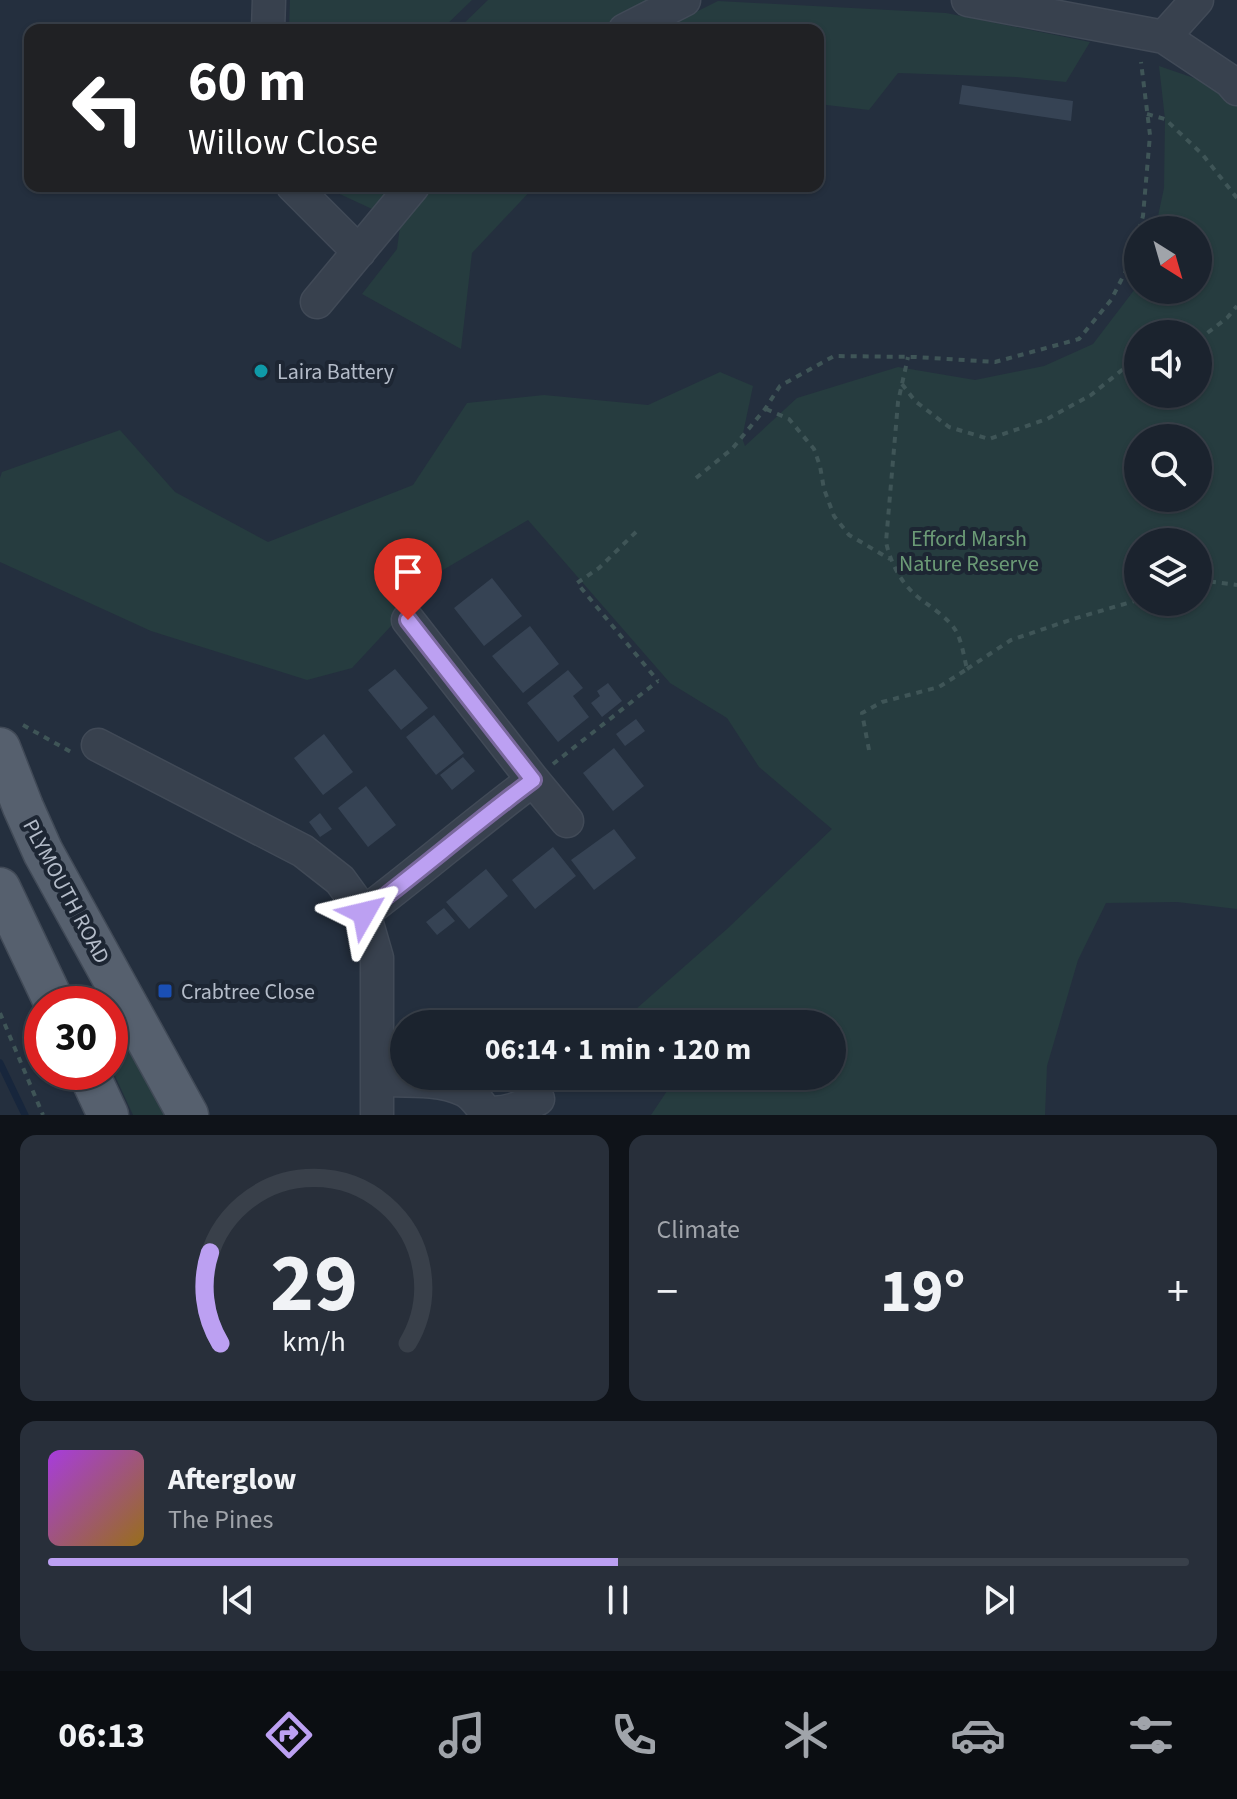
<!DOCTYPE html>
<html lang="en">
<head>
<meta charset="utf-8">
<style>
  :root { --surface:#1b232e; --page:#282f3a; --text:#f1f3f6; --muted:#a0a4aa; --line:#39404a; --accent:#bca0f2 }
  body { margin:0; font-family:"Source Sans 3",sans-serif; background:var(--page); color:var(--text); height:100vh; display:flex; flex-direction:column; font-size:30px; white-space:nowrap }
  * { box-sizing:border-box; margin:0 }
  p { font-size:26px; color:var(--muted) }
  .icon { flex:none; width:44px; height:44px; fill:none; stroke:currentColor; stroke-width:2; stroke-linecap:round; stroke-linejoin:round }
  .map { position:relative; height:1115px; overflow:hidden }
  .sheet { display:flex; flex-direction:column; gap:20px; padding:20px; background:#0f1319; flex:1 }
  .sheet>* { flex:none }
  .guide { position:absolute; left:24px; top:24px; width:800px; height:168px; border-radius:16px; box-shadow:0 2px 6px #0004,0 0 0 2px var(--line); background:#202124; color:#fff; overflow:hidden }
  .needle { width:52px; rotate:143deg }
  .fabs { position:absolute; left:1124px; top:216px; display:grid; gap:16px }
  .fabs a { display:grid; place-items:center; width:88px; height:88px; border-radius:50%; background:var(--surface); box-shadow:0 2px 6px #0004,0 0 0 2px var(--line); font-size:40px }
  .speed { position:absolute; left:24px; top:986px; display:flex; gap:16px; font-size:40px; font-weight:700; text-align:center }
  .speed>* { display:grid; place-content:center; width:104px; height:104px; border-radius:50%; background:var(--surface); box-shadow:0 2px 6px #0004,0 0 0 2px var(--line); line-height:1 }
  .speed .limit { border:12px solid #d22; background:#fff; color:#111 }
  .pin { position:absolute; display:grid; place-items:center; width:68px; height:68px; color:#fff; margin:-82px -34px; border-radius:50% 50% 50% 0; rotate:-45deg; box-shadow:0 0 8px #0007 }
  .pin .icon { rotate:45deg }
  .me { position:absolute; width:88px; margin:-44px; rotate:53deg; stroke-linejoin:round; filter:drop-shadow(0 0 6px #0008) }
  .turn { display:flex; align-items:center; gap:28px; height:168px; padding:0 32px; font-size:36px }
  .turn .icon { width:104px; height:104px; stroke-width:2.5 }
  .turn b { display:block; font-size:56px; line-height:68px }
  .big { font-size:60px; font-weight:700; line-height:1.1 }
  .sheet .card { flex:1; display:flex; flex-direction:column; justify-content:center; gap:12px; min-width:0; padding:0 28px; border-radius:16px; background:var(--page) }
  .sheet .dial { align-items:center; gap:0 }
  .dial svg { height:208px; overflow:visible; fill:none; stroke:var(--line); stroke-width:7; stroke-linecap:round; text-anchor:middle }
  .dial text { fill:var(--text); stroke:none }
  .song { display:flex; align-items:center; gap:24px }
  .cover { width:96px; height:96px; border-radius:12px; background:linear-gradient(135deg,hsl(280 70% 55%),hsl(40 70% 35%)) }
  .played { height:8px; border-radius:4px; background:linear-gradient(90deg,var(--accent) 50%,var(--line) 50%) }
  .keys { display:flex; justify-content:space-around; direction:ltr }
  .heat { display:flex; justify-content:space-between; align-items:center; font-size:44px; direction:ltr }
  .sheet .tiles { flex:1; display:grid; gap:20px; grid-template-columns:1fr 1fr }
  .card:last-child { grid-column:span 2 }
  .trip { position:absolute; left:390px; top:1010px; width:456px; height:80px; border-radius:40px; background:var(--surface); box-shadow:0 2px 6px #0004,0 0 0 2px var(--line); font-weight:700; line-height:80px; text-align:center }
  .tab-bar { display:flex; height:128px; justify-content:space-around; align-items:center; background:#0b0e12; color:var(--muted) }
  .tab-bar .icon { width:56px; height:56px }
  .tab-bar .on { color:var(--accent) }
  .tab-bar b { font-size:36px; color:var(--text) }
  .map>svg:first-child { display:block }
</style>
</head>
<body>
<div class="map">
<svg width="1237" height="1115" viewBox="0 0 1237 1115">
  <rect width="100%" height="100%" fill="#242f3e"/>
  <path fill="#263c3f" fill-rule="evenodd" d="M290 0H472L441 30H289Z
    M488 0H648L597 30H457Z
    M718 1 946 13 1090 42 1066 82 1015 77 898 73 869 110 818 104V30H660Z
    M1159 66 1226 89 1237 102V909L1177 902 1106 903 1078 960 1047 1066 1045 1115H651L667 1091 656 1076H832V1024H619L727 929 832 829 759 767 727 718 670 683 528 520 443 570 352 668 307 680 151 631 0 562V478L2 472 120 430 175 492 268 542 413 485 467 403 544 395 648 405 720 372 753 386 742 438 745 446 797 398 898 367 975 380 1044 366 1093 344 1138 285V290H1198V230H1155L1164 188 1165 119ZM1138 334H1198V394H1138ZM1138 438H1198V498H1138ZM1138 542H1198V602H1138Z
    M331 186H393L372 209 329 189Z
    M434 186H535L472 253 461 349 362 294 397 249 400 227Z
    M123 1037 166 1115H133L110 1065 114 1056 110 1042Z"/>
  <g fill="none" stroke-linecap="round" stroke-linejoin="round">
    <path stroke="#17263c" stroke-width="7" d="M0 1063 25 1115"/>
  </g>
  <path fill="#364354" d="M962 85 1073 101 1071 121 959 104Z
    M492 578 522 616 484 646 454 608Z
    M530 626 559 664 523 693 492 656Z
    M395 669 428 708 401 730 368 690Z
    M568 670 583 688 573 696 589 717 558 742 527 703Z
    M608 683 622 701 602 717 591 703 600 696 597 691Z
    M434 715 464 753 436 775 406 737Z
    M636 719 645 731 625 746 616 734Z
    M324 734 353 772 323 795 294 758Z
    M614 748 644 786 613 811 583 773Z
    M463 757 475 771 452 790 440 775Z
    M366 786 396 825 368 847 338 808Z
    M320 813 332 829 320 837 309 822Z
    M614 829 636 858 594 890 571 860Z
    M553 847 576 876 535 909 512 880Z
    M486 869 508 896 469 929 446 902Z
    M444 908 455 921 437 935 426 922Z"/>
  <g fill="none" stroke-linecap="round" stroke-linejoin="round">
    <defs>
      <path id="minor" d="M968 0 1164 37 1230 81 1237 89
        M268 30 269 0
        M625 30 684 0
        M1164 37 1197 0
        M293 186 359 252
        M317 302 413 186
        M408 620 533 780 567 821
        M98 745 303 851 340 880 364 913 377 958V1115
        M364 913C421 870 475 823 533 780
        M377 1080C404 1081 439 1078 464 1090 473 1094 480 1105 486 1112
        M486 1115V1112C505 1115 522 1107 538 1099"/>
      <path id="major" d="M0 748 23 807 43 852 188 1115
        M0 888 55 1004
        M88 1072 108 1115"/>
    </defs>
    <use href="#minor" stroke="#414a57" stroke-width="35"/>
    <use href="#major" stroke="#414a57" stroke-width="43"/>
    <path stroke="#3f5557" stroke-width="4" stroke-dasharray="6 6" stroke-linecap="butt" d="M1147 114 1165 119 1202 154 1237 198
      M1139 230 1143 216 1150 135 1141 62
      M1198 340 1227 318 1237 306
      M902 384 915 401 949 427 989 439 1047 419 1091 395 1127 366 1138 360
      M766 409 789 419 814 449 820 466 824 489 834 516 849 535 890 559
      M696 478 732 449 765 409 780 386 834 356 915 357 995 362 1079 339 1111 300 1129 265 1138 234
      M636 532 599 568 577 583 658 681
      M1198 580 1237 585
      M967 669 1011 640 1073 619 1138 600
      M23 725 71 752
      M869 750 862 713 882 702 939 687 967 669C964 657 962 642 956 631 949 619 934 609 923 601 903 587 891 565 886 542L898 402 908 357
      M553 764 658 681
      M0 1013 43 1115"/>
    <use href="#minor" stroke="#38414e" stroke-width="32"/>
    <use href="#major" stroke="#56606e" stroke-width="40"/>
  </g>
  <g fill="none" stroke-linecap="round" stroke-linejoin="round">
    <defs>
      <path id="route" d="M364 913C421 870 475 823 533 780L408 620"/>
    </defs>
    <use href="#route" stroke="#7a689d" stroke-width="20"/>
    <use href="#route" stroke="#bca0f2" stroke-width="14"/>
  </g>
  <circle fill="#0f9aa8" stroke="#1d2633" stroke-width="3" cx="261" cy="371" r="8"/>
  <rect fill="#1a4fb4" stroke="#1d2633" stroke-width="3" x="157" y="983" width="16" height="16" rx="4"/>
  <g text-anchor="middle" stroke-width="8" stroke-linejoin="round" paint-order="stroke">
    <g font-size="22" fill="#b4bcc9" stroke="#1d2633" text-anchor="start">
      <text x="277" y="379">Laira Battery</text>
      <text x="181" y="999">Crabtree Close</text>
    </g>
    <g font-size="22" fill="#6b9a76" stroke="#1d2633">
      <text x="969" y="546">Efford Marsh<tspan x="969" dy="25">Nature Reserve</tspan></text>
    </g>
    <g font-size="22" fill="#b4bcc9" stroke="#1d2633">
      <text transform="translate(67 891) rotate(62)" y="8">PLYMOUTH ROAD</text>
    </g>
  </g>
</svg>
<div class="fabs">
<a><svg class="needle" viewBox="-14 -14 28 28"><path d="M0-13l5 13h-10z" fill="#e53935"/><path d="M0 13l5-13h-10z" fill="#a0a4aa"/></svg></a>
<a><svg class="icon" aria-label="sound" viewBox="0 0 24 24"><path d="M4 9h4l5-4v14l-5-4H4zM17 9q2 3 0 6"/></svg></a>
<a><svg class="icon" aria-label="search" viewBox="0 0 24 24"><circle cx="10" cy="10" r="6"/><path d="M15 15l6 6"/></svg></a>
<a><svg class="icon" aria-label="layers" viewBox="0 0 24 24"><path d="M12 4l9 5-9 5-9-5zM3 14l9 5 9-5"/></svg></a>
</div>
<div class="speed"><div class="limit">30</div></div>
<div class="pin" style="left:408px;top:620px;background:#d93025"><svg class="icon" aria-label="arrive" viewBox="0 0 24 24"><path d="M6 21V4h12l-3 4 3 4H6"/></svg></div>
<svg class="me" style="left:364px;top:913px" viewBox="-20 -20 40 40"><path d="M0-17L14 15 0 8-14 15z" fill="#bca0f2" stroke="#fff" stroke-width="4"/></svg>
<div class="trip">06:14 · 1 min · 120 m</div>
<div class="guide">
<div class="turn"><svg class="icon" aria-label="left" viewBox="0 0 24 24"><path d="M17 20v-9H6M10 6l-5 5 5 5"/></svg><div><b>60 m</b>Willow Close</div></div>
</div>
</div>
<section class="sheet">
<div class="tiles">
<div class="card dial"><svg viewBox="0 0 100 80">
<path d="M14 69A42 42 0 1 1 86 69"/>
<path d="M14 69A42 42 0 0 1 10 34" stroke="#bca0f2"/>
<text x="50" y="56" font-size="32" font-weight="700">29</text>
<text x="50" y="72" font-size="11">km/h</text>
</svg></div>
<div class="card"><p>Climate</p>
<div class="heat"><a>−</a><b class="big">19°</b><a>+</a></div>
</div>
<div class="card">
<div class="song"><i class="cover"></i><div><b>Afterglow</b><p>The Pines</p></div></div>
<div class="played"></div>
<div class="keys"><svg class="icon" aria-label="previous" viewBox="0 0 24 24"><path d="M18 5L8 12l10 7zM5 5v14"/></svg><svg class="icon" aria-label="pause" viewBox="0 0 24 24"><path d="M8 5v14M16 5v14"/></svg><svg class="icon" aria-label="next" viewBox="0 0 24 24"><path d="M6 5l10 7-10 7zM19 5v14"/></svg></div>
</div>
</div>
</section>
<nav class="tab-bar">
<b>06:13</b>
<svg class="icon on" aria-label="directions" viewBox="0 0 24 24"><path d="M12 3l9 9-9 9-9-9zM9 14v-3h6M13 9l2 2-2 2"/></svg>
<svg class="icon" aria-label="music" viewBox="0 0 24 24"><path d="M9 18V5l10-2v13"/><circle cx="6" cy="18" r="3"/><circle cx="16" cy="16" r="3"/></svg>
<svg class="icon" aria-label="phone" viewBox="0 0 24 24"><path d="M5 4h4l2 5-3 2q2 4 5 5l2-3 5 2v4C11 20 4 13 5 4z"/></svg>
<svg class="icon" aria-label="climate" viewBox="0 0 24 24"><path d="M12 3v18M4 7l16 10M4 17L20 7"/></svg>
<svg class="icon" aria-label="car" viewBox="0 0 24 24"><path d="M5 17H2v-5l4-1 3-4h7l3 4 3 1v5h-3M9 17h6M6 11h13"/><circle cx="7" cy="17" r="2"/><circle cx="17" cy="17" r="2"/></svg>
<svg class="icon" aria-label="filters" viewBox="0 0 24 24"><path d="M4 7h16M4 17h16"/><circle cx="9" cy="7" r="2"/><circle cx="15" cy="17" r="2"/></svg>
</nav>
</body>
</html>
